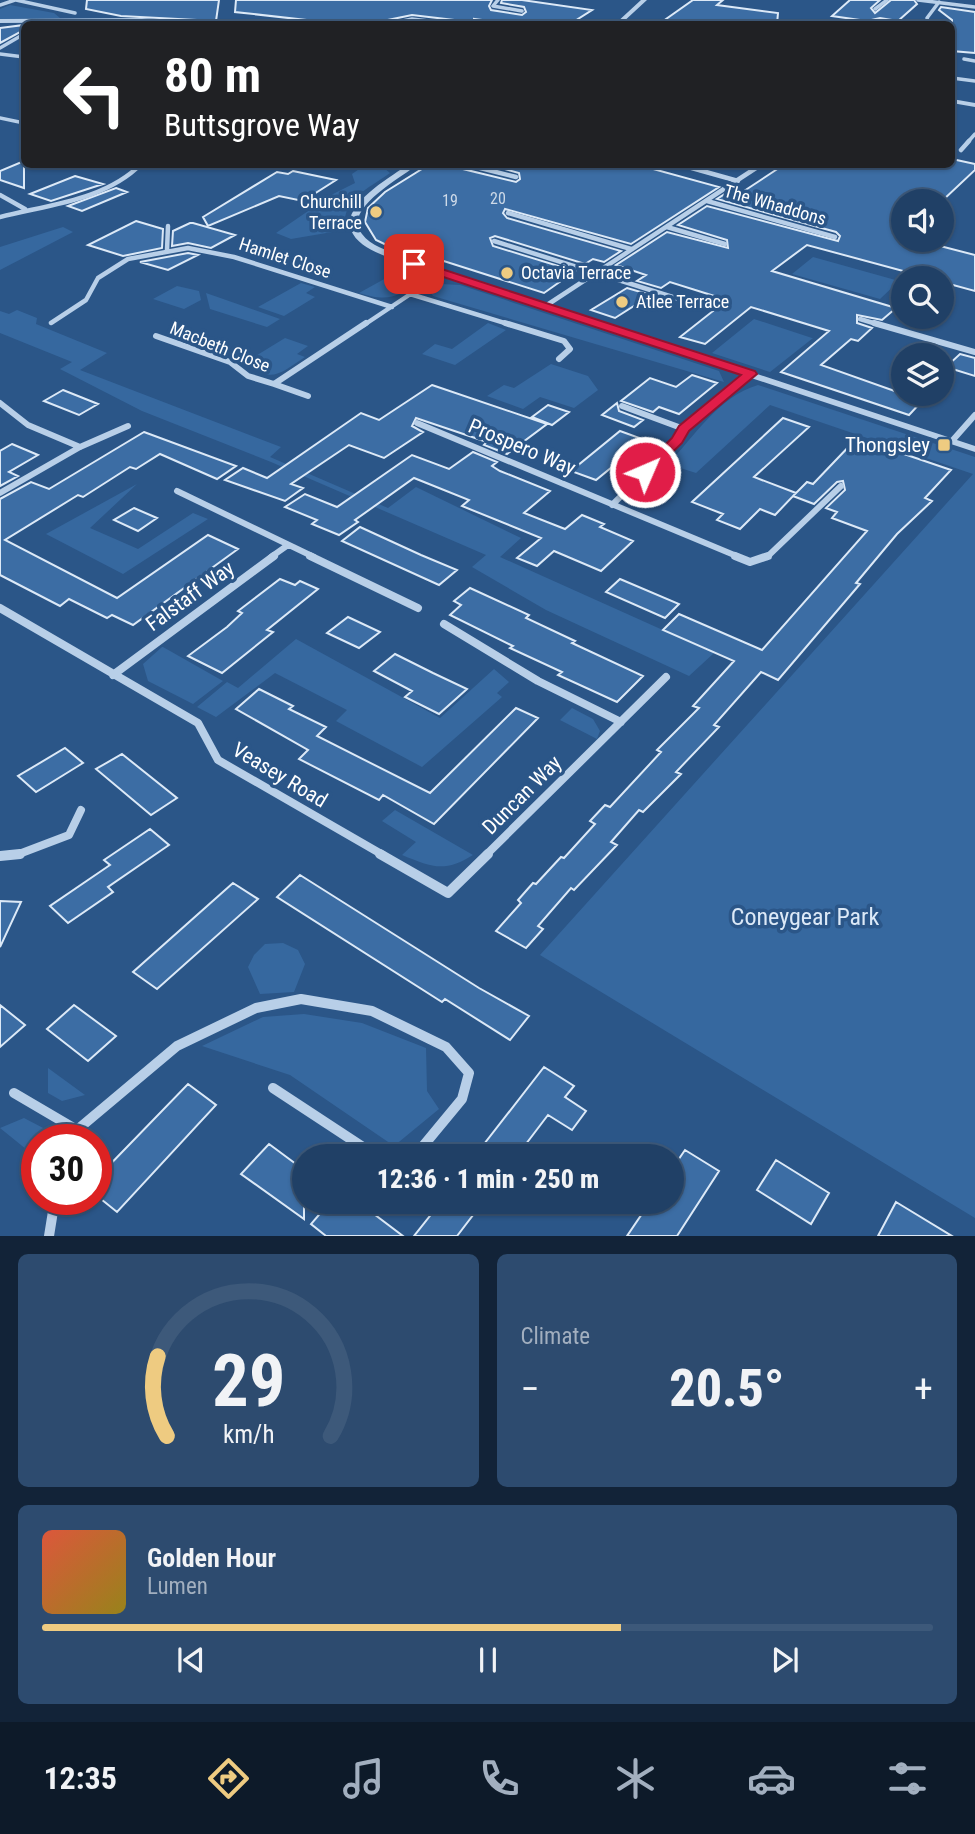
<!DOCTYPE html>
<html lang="en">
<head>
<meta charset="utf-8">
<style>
  :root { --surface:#204066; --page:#2d4b6f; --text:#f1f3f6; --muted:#a2afbf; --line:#3d597a; --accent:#eecb81 }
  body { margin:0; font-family:"Roboto Condensed",sans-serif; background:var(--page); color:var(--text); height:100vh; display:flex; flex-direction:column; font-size:26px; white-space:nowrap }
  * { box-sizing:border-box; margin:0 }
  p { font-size:23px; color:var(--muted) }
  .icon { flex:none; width:38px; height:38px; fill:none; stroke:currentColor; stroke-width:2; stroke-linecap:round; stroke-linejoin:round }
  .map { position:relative; height:1236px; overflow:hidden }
  .details { display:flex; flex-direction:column; gap:18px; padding:18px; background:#122338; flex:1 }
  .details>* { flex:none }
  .banner { position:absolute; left:21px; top:21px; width:934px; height:147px; border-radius:10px; box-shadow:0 2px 5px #0004,0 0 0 2px var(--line); background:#202124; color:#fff; overflow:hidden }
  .fabs { position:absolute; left:891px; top:189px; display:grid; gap:14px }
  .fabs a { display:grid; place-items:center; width:63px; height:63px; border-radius:50%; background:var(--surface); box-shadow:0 2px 5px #0004,0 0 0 2px var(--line); font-size:35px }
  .speed { position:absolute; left:21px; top:1124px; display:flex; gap:14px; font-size:35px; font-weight:700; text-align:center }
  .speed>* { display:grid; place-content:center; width:91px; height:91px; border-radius:50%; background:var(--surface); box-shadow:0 2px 5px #0004,0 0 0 2px var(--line); line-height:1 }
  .speed .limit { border:10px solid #d22; background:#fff; color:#111 }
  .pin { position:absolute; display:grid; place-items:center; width:60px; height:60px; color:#fff; margin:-30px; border-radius:14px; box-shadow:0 4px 10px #0006 }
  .me { position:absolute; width:77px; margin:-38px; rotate:45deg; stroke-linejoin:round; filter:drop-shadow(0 0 5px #0008) }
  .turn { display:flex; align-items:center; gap:24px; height:147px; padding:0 28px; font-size:32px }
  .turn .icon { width:91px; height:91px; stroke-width:2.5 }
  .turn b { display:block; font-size:49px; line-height:60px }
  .big { font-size:52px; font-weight:800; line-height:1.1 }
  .details .tile { flex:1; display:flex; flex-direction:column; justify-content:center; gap:10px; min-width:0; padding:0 24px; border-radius:10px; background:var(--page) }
  .details .dial { align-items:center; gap:0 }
  .dial svg { height:182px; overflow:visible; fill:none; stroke:var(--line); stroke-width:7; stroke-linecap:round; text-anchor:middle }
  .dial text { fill:var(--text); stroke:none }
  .song { display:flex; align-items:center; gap:21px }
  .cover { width:84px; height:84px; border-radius:10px; background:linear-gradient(135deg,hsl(10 70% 55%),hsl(50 70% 35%)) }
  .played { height:7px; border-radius:4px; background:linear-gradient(90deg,var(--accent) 65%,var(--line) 65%) }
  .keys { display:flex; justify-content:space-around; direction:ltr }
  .heat { display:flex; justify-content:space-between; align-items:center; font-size:38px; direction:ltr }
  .details .tiles { flex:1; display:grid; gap:18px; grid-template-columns:1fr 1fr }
  .tile:last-child { grid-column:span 2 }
  .trip { position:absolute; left:292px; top:1144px; width:392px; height:70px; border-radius:35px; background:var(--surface); box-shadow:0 2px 5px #0004,0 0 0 2px var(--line); font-weight:800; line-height:70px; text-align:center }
  .tabs { display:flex; height:112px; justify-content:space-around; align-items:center; background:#0d1a29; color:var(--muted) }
  .tabs .icon { width:49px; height:49px }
  .tabs .selected { color:var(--accent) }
  .tabs b { font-size:32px; color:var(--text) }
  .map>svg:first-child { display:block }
</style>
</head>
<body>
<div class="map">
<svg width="975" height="1236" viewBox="0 0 975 1236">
  <rect width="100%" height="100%" fill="#2b5688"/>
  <path fill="#36689f" d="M10 5 54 13 60 18 0 19V9Z
    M365 165 384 168 390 173C367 190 343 197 344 230L291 239 276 233 333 194 355 183 352 174Z
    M63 227 73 232 0 270V247Z
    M813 257 899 281 880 299 792 274Z
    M406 267 419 272 424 278C398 296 391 303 359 293Z
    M301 283 315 287 306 293 315 297 284 316 258 307Z
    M441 284 460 285 719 371 724 382 433 296 429 290Z
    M177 286 199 291 201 300 184 309 153 299Z
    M206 293 280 319 267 327 210 309Z
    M17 310 37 318 36 324 107 353 80 370 281 447 270 457 388 508 416 487 521 538 500 557 714 653 689 676 546 610 472 567 486 555 271 462 142 411 60 369 72 362 0 333V311L9 314Z
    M754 319 812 338H813L770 372 712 353Z
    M488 323 506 330 455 365 422 354 435 344 452 349Z
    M285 338 308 346 297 354 305 357C281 373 270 385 246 362Z
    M551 364 588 376 598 390 574 408 540 397 523 409 487 396 504 385 514 388Z
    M758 385 975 457V1218L540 955 973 474 770 405 696 473 668 464C694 437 719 396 758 385Z
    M137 484 90 528 138 549 193 513 208 519 123 574 46 534Z
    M296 639 440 718 494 669 509 682 497 693 502 697 422 767 336 721 347 710 275 673 216 717 197 707 227 682 238 688Z
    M162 647H163L223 681 193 704 148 681 143 664Z
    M572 708 593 719 600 731 597 739 560 720Z
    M395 810 473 855C444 873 432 867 402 855L416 842 382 821Z
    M283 943 298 950 305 964 294 992 260 994 248 967 254 955 265 944Z
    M304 1014 362 1023 426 1048 427 1091 439 1109 394 1146 290 1075 202 1046 263 1017Z
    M48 1068 85 1095 62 1101 48 1093Z
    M24 1118 47 1130 45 1139H37V1158L0 1128Z"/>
  <path fill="#3c6da4" stroke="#dce9f7" stroke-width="2" d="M87 0H219L216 21 121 16 86 9Z
    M236 0H492L489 6 491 10 522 15 526 12 524 7 501 3 502 0H522L592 10 570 24H512L474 19V24H457L454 20 412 15 388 20 385 24H342L235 12Z
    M693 0H723L717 5 778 13 777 24H659Z
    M850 0H880L871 8 875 13 891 0H914L917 4 898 21 880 18 867 21 832 16Z
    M941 7 975 12V53L952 51V20L939 10Z
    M24 25V30L0 43V28Z
    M952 159 975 164V170L942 201H903V240H917L975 255V291L942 282V278H929L807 245 772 271 896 308 882 320 857 315V323L872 328 858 341 851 339 821 365 903 394 925 398 909 415 781 372 829 331 751 307 705 344 680 337 727 300 670 282 661 288 637 281 646 275 616 265 667 232 728 248 727 240 678 225 707 206 838 241 840 236 836 232 717 199 731 190 741 193 785 164H952Z
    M24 161V188L0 180V171Z
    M430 164H459L463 169 516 182 520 179 519 173 486 164H635L719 187 631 244 505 209 503 213 507 218 621 251 604 262 593 259 585 264 495 236 490 238 493 246 575 271 544 293 406 249 401 252 376 240 365 222 368 208 385 192Z
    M293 171 336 180 303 201 279 196 208 226 203 217 277 172 288 174Z
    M75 176 103 184 51 201 30 194Z
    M116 188 127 192 82 211 68 206Z
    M136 221 163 229 162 248 123 256 88 245Z
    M190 223H193L235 235 211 248 188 243 172 246 173 231Z
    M188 253 198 255 168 270 140 262Z
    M627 288 651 295 615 318 591 310Z
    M960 354 975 358V376L946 367Z
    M692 375 717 383 679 414 659 407 653 412 621 401 650 378 676 387Z
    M432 385 547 424 507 454 484 445 487 442 416 418 412 426 423 432 384 458 349 445 291 484 303 488 285 501 225 480 243 468 267 478 361 413 379 420Z
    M63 390 98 404 79 415 44 401Z
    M617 403 619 411 643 420 634 427 602 415Z
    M548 405 569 412 552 425 532 417Z
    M783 418 809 427 754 477 796 493 775 515 760 509 740 529 717 520 723 514 692 502Z
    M620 431 645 440 596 480 571 471Z
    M144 432 236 466 217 479 160 454 136 469 130 467 83 497 78 495 5 540 117 598 208 535 238 549 133 625 112 615 107 618 69 599 60 606 0 575V499L31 482 49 489Z
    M857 438 951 470 925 498 932 501 897 534 856 583 860 584 778 680 761 672 714 725 719 727 676 772 681 774 643 812 639 810 611 842 617 845 574 890 571 888 538 926 543 929 526 948 496 931 521 903 518 900 533 883 536 884 561 857 564 858 595 824 590 821 605 805 610 807 661 752 657 750 699 708 693 706 734 661 663 630 679 614 762 650 867 531 832 518 837 512 826 508 845 490 843 481 837 482 814 504 793 496 807 482 813 484Z
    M12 444 38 455 9 472 18 476 0 486V451Z
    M473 452 497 462 492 466 500 471 550 491 524 513 565 529 582 515 604 524 600 527 633 541 601 571 554 551 537 566 517 558 541 538 462 506 469 500 414 478 355 520 358 522 339 535 312 524 317 520 285 507 305 494 337 507 412 455 449 469Z
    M134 508 157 518 138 531 114 520Z
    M360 527 421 555 457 570 439 585 342 541Z
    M280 579 295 585 300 581 318 589 267 630 273 632 222 673 188 656 227 627 242 613 238 611Z
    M620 579 679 604 665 618 606 592Z
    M470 588 529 615 526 618 575 641 572 643 643 676 617 702 558 675 562 672 510 648 513 646 450 615 461 605 454 601Z
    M348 617 380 632 359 648 327 633Z
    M395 654 433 673 467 689 439 714 405 697 412 691 374 671Z
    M259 689 293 706 289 709 326 727 317 736 430 793 516 708 538 718 434 824 383 795 379 800 299 759 308 750 236 709Z
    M65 748 83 763 36 792 18 776Z
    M122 754 177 798 151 815 96 769Z
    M150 829 169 845 108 887 113 892 68 923 50 906 110 865 104 860Z
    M300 875 479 988 529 1016 510 1040 445 999 442 1002 277 897Z
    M233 883 258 899 157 989 133 972Z
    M0 901 21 902 0 947Z
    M0 1005 25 1025 0 1047Z
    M74 1005 116 1036 88 1061 47 1029Z
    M544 1067 574 1086 565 1097 586 1111 572 1130 548 1115 516 1157H474Z
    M188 1084 216 1105 117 1212 96 1195V1179Z
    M269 1144 304 1170V1219L241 1174Z
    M685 1150 719 1171 677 1236H627L650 1202H672V1169Z
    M776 1160 829 1193 811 1224 757 1190Z
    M330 1202H358L403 1236H326L311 1224Z
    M441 1202H483L457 1236H414Z
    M896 1202 952 1236H878Z"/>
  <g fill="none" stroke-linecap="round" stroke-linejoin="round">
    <path stroke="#b8cfe8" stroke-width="3.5" d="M16 0 75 13
      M498 0 493 6 522 11
      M918 0 975 7
      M0 5 15 0
      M875 9 887 0
      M389 24 412 19 453 24
      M929 24 927 18 939 2
      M0 48 24 34
      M0 54 24 57
      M964 59 975 61
      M952 78 975 81
      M0 118 24 123
      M967 143 975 134"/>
    <path stroke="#b8cfe8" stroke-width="4.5" d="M961 150 969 141
      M464 164 516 177
      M681 165 738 181
      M0 195 25 209
      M707 201 835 237
      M508 213 631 249
      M0 217C47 205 106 200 141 164
      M667 227 725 244
      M494 241 695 304
      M167 250 168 226
      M410 294 511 325
      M547 305 762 164
      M860 319 880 325
      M51 323 86 300 98 278 128 259 188 248 234 257 392 307
      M364 325 442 273"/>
    <path stroke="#b8cfe8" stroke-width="6" d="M505 323 564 341 570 349 559 359
      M874 323 975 352
      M156 336 230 362 248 376 274 384
      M308 396 274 384 366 323
      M0 403 28 425 80 447
      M622 406 684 429
      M417 423 739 557
      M952 441 975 415
      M177 491 314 557
      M0 493 80 447 128 426
      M612 505 678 440 684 429 750 374
      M271 557 288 545
      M767 557 841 486"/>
    <path stroke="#b8cfe8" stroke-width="8" d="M310 556 418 608
      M735 556 750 562 768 556
      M0 608 198 723 218 760 383 855
      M444 624 538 681 621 722
      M113 675 274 556
      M7 855 19 854 69 835 81 810
      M486 855 666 677"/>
    <path stroke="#b8cfe8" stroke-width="10" d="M380 854 448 893 488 854
      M0 856 20 854
      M273 1088 378 1157
      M14 1093 77 1130
      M73 1139 77 1130 177 1046 256 1008 301 999 372 1011 446 1047 469 1073 462 1099 414 1157
      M49 1236 55 1199"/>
    <path fill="#b8cfe8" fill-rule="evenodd" d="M641 0H647L621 24H615Z
      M142 18 219 24 142 22 0 23V19Z
      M952 99 975 103V107L952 103Z
      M409 164H418C403 177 341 209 362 234 371 246 387 250 400 256L975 446V452L394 260C381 254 361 248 353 234 336 207 391 177 409 164Z"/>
  </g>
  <path fill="#e11d48" stroke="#92132f" stroke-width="2" d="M414 260 755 371 757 374 689 431 682 443 649 475H640V470L672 438 679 426 741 375 410 266V261Z"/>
  <g fill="#eecb81" stroke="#2b5688" stroke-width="2.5">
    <circle cx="376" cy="212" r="7"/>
    <circle cx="507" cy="273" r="7"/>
    <circle cx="622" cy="302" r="7"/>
    <rect x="937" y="438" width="14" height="14" rx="3.5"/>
  </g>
  <g text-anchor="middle" stroke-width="7" stroke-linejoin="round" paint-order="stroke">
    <g font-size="16" fill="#cedae8">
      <text x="498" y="204">20</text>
      <text x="450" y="206">19</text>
    </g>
    <g font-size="18" fill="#fff" stroke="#2b5688" text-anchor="start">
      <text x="362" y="208" text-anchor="end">Churchill<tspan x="362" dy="21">Terrace</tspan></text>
      <text x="521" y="279">Octavia Terrace</text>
      <text x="636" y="308">Atlee Terrace</text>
    </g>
    <g font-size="18" fill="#fff" stroke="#2b5688">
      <text transform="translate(775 205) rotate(16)" y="6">The Whaddons</text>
      <text transform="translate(285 258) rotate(18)" y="6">Hamlet Close</text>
      <text transform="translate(220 347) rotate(22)" y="6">Macbeth Close</text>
    </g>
    <g font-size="21" fill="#fff" stroke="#2b5688" text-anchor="end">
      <text x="930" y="452">Thongsley</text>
    </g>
    <g font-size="21" fill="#fff" stroke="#2b5688">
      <text transform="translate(522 447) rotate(23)" y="7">Prospero Way</text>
      <text transform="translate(190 596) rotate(-36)" y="7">Falstaff Way</text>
      <text transform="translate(280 775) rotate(31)" y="7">Veasey Road</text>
      <text transform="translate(522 795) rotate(-45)" y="7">Duncan Way</text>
    </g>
    <g font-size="24" fill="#dce9f7" stroke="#2b5688">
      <text x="805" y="925">Coneygear Park</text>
    </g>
  </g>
</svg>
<div class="fabs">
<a><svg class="icon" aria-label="sound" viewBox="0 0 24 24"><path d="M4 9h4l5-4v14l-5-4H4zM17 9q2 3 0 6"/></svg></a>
<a><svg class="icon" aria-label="search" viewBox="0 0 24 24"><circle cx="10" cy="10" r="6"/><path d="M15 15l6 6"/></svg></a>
<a><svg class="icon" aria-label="layers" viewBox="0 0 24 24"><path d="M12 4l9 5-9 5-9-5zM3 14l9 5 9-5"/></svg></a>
</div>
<div class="speed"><div class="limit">30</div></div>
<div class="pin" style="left:414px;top:264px;background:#d93025"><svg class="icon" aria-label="arrive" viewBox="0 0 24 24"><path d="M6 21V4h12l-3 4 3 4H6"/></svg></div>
<svg class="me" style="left:645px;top:472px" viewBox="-20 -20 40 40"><circle r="17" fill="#e11d48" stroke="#fff" stroke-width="3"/><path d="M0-11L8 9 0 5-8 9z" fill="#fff"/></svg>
<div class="trip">12:36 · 1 min · 250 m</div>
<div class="banner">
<div class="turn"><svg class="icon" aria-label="left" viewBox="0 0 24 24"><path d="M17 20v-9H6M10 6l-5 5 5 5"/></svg><div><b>80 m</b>Buttsgrove Way</div></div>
</div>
</div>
<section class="details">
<div class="tiles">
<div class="tile dial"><svg viewBox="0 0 100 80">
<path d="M14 69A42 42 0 1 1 86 69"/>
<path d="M14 69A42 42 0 0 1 10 34" stroke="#eecb81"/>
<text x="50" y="56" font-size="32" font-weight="700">29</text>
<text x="50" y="72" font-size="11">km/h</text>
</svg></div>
<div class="tile"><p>Climate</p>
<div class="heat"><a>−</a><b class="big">20.5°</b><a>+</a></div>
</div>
<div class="tile">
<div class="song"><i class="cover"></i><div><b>Golden Hour</b><p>Lumen</p></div></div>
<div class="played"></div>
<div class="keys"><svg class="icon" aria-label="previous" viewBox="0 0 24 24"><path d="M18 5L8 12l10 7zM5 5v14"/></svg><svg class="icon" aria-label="pause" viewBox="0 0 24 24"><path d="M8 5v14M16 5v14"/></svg><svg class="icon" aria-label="next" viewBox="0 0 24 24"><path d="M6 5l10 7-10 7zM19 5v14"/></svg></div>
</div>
</div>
</section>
<nav class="tabs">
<b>12:35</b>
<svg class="icon selected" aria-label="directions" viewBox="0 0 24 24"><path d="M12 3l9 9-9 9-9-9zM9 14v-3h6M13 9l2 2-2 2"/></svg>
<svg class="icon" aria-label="music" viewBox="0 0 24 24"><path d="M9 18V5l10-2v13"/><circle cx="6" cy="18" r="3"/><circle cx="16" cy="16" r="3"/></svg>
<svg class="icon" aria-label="phone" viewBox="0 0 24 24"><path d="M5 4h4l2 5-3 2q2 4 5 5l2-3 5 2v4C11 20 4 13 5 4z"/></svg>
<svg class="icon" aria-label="climate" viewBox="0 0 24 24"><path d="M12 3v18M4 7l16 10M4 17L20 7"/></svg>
<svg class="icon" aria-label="car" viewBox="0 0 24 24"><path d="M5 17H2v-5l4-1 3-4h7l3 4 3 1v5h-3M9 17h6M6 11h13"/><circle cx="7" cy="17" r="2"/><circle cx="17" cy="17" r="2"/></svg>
<svg class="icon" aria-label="filters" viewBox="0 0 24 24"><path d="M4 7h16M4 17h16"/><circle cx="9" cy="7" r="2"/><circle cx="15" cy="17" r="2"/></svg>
</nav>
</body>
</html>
